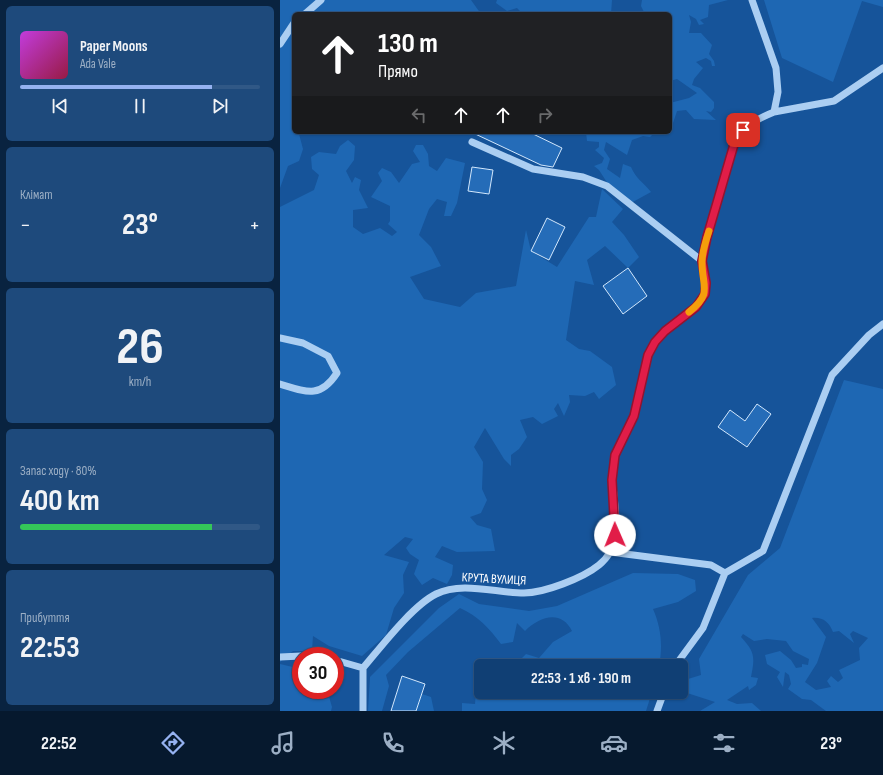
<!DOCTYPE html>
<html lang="uk">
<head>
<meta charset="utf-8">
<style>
  :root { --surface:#103f74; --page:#1e4a7c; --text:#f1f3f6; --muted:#9cafc5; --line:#305886; --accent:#95b2f1 }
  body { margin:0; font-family:"Sofia Sans Condensed",sans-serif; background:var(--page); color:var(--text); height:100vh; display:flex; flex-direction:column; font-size:15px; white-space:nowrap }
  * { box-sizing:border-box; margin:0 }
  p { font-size:13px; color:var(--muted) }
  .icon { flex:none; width:22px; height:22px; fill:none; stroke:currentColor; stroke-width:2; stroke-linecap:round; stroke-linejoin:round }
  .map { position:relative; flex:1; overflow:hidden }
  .details { display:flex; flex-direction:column; gap:6px; padding:6px; background:#092340; width:280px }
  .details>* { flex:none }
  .top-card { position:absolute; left:12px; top:12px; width:380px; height:122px; border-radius:6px; box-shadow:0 1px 3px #0004,0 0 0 1px var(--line); background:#202124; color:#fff; overflow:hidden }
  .speed { position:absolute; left:12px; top:647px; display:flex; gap:8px; font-size:20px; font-weight:700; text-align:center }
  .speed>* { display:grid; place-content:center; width:52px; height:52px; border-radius:50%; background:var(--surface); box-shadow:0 1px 3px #0004,0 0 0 1px var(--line); line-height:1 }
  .speed .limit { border:6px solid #d22; background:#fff; color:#111 }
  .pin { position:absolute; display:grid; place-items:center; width:34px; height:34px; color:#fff; margin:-17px; border-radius:8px; box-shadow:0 2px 6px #0006 }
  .me { position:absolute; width:44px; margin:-22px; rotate:359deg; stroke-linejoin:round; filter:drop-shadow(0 0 3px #0008) }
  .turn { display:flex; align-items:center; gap:14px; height:84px; padding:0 20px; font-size:18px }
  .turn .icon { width:52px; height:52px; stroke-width:2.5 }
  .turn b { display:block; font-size:28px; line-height:34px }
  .lanes { display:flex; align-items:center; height:38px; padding:0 20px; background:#0003; justify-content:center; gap:20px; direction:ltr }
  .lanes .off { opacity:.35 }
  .big { font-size:30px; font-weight:700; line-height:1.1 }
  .details .card { flex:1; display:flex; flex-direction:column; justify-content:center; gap:6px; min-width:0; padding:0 14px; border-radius:6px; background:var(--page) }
  .details .dial { align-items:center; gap:0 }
  .dial b { font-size:52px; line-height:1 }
  .song { display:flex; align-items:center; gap:12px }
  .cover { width:48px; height:48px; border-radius:6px; background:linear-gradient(135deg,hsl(290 70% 55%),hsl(340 70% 35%)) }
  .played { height:4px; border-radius:2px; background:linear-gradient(90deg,var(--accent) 80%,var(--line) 80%) }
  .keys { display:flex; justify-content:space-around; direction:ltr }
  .heat { display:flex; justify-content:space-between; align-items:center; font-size:22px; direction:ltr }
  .charge { height:6px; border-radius:3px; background:linear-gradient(90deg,#34c759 80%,var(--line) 0) }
  .trip { position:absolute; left:194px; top:659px; width:214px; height:40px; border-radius:6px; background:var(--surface); box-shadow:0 1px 3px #0004,0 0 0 1px var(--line); font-weight:700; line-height:40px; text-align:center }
  .dock { display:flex; height:64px; justify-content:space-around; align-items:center; background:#06192e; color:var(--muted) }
  .dock .icon { width:28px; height:28px }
  .dock .current { color:var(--accent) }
  .dock b { font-size:18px; color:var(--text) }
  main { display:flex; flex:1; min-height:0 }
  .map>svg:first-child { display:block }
</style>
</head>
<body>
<main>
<section class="details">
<div class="card">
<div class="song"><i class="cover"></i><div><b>Paper Moons</b><p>Ada Vale</p></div></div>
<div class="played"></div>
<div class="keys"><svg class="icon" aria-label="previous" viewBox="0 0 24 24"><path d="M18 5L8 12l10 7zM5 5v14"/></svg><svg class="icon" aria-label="pause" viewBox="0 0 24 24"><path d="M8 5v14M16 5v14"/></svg><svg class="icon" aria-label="next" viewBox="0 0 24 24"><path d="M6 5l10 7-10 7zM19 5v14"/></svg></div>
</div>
<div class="card"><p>Клімат</p>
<div class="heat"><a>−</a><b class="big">23°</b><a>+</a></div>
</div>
<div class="card dial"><b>26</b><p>km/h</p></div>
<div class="card"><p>Запас ходу · 80%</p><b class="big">400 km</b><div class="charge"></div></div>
<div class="card"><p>Прибуття</p><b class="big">22:53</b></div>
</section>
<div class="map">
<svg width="603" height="711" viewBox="0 0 603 711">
  <rect width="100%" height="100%" fill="#16549a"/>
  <path fill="#1e67b3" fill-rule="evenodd" d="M0 0H191L201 14H14V132H20L19 134 23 149 19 161 8 166 0 188Z
    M217 0H332L331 14H243L237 8 227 11 216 3Z
    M362 0H448L429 5 428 17 420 20 424 24 419 25 416 19 409 15 411 22 409 33H421L432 45 429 54 434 61 435 66H432L431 61 426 58 416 62 423 68 414 79 412 85 420 88 434 102V108L431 112 426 111 436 120 414 119 406 110 397 111 393 123H390V103L409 98 417 93 397 79 390 81V14H365L361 6Z
    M484 0H603V7L582 1 553 82 502 58Z
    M306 132H375L370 137 363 136 352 140 347 155 326 142 324 150 330 159 327 169 340 178 343 164 351 167C356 179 363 182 371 192L351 203 328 184 319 170 314 166 322 163 324 158 315 150 319 147V142L307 141Z
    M68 140 75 146 74 160 66 171 72 183 75 177 81 180 79 190 88 208 73 210V227L83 234 100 228 112 236 117 232 108 224 110 221V206L91 197 102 181 98 173 102 168 111 172 119 183 132 164 140 162 133 151 136 145H143L148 154 149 166 157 171 166 158 185 163 177 203 171 216H164L167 202 157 199 149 209 139 235 151 247 161 266 130 277 144 299 180 307 196 293 236 286 246 230 251 251 277 267 309 217H316L322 189 343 209 332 222 344 235 359 257 348 268 325 246 307 260 314 285 295 281 286 340 299 349 310 351 332 367 336 385 319 399 314 392 305 396 289 395 290 402 284 416 278 403 274 409 278 416 262 424 253 417 240 420 247 437 239 449 231 455V466L224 459 205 428 194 447 203 462 202 489 207 500 201 513 190 517 197 525 211 529 215 551 177 552 162 546 155 557 173 565 172 575 167 584 153 578 142 585 134 574 139 560 130 554 126 548 133 539 125 537 104 555 129 562 123 575 124 593 114 608 106 635 82 656 49 646 33 636 32 651H13L0 662V207L34 190 39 175 32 169 31 157 39 152 56 154 60 146Z
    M564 380 603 389V711H546L531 700 522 699 508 689 511 684 509 675 505 672 503 687 497 677 500 672 487 664 485 655 500 651 511 660 516 668 522 667V664L528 665 529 659 513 651 506 641 487 639 474 641 463 634 461 637C475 652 475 657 471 677L478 678 476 685 469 690 468 686 447 700 457 704 472 703 481 711H420L435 702 404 692 408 679 421 675 419 659 468 575 500 548ZM532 618C543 617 549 622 553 632L559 631 574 643 570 634 573 631 588 638 579 648 580 660 559 670 563 678 558 682 551 676 547 681 551 687 536 690 525 682 537 663 546 637Z
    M353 573 398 574 415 580 416 591 398 602 373 609C381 627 383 646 379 666H239L237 663 246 654 259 658 273 642 292 631C281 609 259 617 245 631L237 623 233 642 221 644C209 628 198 616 180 608L128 652 106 675 109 686 102 711H88L90 677 159 608 179 594 199 604 249 611 277 606Z
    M0 664 21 669V690H47L52 707 51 711H0Z
    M201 690V692H221L222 695 226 692H372L366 711H182V703L195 704 196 692Z
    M142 694 151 697 154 711H136Z"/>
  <path fill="#256cb8" stroke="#d2e7fc" d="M191 132H249L282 148 273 167 261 165Z
    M192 167 213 170 209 194 188 191Z
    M267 218 285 227 269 260 251 251Z
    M348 268 367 296 343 314 323 286Z
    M477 404 491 414 467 447 438 427 450 410 465 421Z
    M122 676 145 684 136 711H111Z"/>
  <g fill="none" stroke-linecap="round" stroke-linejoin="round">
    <path stroke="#abcef2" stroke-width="7" d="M25 14 41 0
      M0 44 14 23
      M494 112 554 101 603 68
      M192 142 253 169 303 177 327 186 422 261
      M0 338 23 343 48 356 57 373C40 399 26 392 0 384
      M330 552 431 565 445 573 423 628 395 666
      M445 573 483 551 552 375 589 335 603 324
      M31 656H39
      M0 657 21 656
      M55 660 83 668
      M83 711V668C101 647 132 606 156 594 182 581 216 593 244 593 264 593 303 578 319 565 352 539 325 490 335 455 339 441 350 429 354 415 363 392 361 362 376 341 389 324 414 315 424 295 429 284 421 271 423 259 429 219 444 180 455 141 466 125 477 119 494 112L498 92 496 68 472 0
      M377 711 384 692"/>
  </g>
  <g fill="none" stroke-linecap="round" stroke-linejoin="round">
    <defs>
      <path id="route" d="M335 535 332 480 335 455 354 416 368 355 375 342 385 331 416 307 425 294 426 283 422 261 427 237 455 141 463 130"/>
    </defs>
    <use href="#route" stroke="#92132f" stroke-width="10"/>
    <use href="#route" stroke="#e11d48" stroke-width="7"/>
    <path stroke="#f59e0b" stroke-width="7" d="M409 312C433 293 422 287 422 262 422 252 426 240 429 231"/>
  </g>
  <g text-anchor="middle" stroke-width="4" stroke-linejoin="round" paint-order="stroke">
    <g font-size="13" fill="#fff" stroke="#16549a">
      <text transform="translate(214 578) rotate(3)" y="5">КРУТА ВУЛИЦЯ</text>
    </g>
  </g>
</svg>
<div class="speed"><div class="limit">30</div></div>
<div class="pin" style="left:463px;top:130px;background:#d93025"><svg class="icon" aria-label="arrive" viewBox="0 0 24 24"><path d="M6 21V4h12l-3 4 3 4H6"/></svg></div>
<svg class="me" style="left:335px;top:535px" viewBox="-20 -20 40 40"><circle r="19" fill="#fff"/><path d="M0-13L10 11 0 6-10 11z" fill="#e11d48"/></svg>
<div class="trip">22:53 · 1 хв · 190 m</div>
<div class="top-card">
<div class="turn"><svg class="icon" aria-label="ahead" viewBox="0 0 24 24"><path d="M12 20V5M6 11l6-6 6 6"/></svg><div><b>130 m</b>Прямо</div></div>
<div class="lanes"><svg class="icon off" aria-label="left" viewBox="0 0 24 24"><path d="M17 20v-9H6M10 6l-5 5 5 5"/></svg><svg class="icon" aria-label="ahead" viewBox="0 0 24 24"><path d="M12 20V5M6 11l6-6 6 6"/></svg><svg class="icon" aria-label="ahead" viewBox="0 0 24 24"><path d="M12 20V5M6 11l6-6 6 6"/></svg><svg class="icon off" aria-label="right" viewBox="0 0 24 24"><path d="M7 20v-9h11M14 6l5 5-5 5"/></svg></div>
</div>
</div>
</main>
<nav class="dock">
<b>22:52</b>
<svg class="icon current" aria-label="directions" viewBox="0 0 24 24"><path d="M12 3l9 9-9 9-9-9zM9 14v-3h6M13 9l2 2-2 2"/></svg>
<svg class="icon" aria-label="music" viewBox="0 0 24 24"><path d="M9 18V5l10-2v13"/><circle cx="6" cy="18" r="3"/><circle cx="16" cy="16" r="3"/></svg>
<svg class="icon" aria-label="phone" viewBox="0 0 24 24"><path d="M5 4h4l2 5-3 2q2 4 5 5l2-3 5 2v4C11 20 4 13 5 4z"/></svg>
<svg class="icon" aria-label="climate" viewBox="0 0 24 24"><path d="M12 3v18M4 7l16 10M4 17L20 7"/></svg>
<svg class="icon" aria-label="car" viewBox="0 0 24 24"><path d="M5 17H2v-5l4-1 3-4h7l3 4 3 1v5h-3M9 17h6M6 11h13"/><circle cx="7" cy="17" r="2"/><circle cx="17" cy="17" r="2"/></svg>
<svg class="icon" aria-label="filters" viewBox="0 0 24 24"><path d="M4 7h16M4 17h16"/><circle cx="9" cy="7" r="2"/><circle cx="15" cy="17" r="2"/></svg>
<b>23°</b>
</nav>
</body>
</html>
